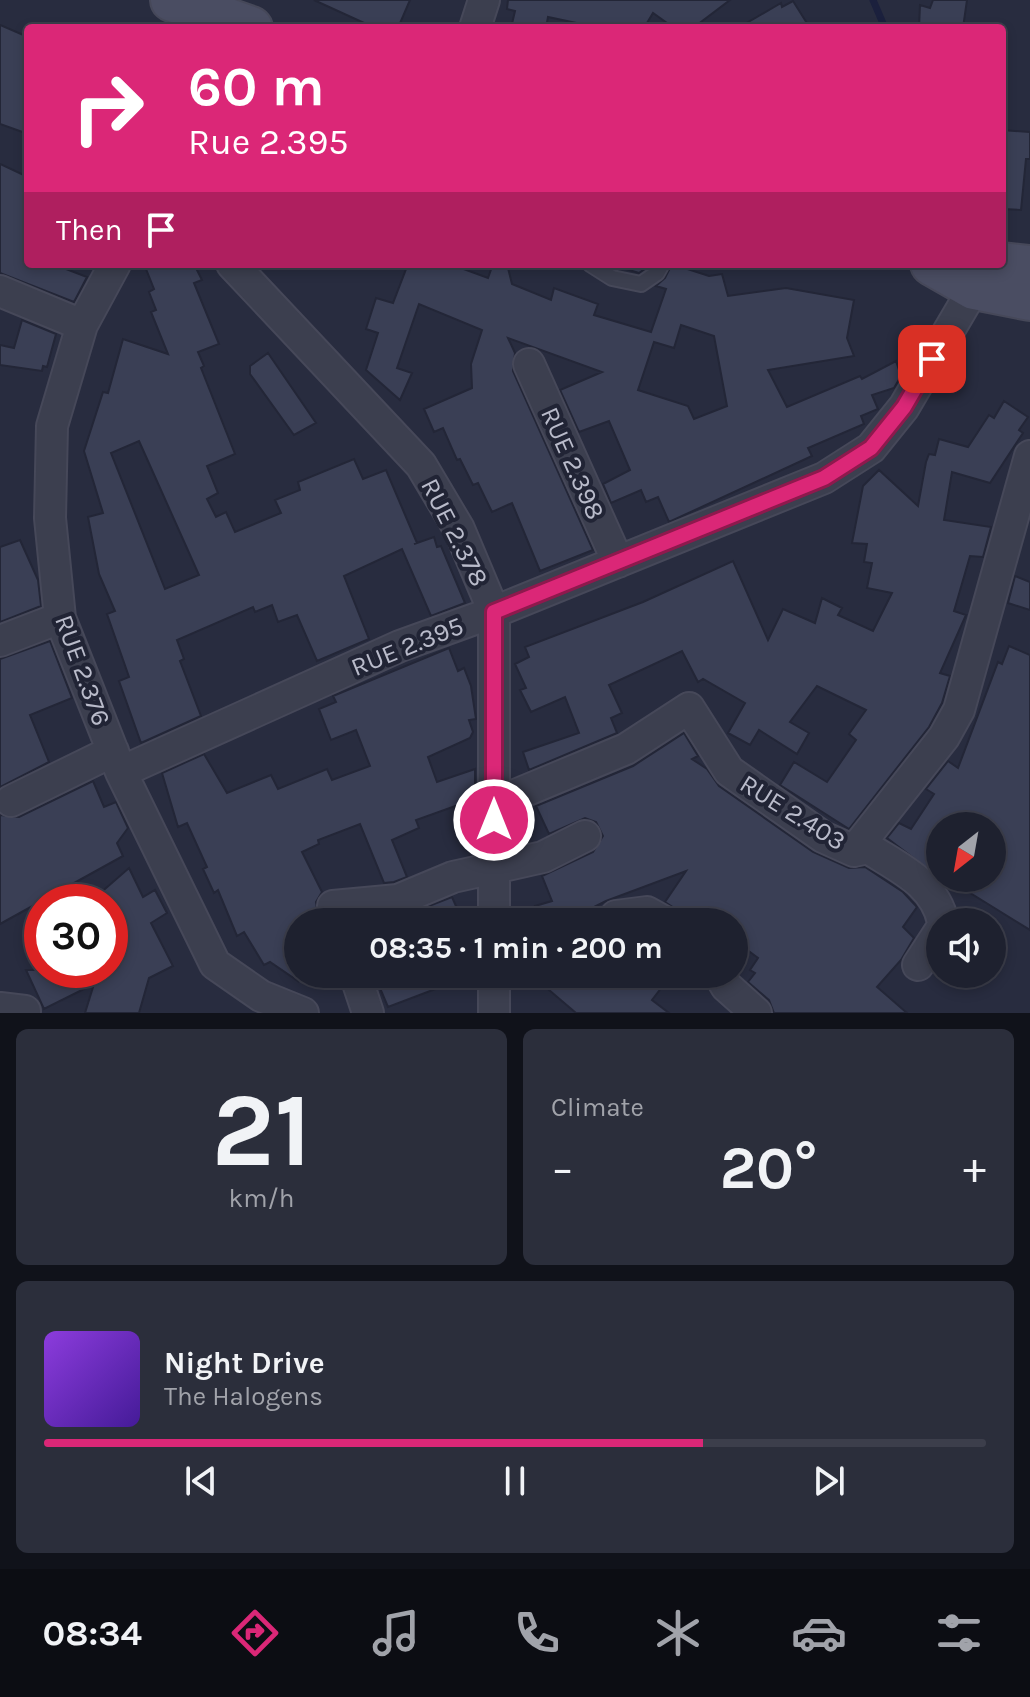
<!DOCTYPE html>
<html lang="en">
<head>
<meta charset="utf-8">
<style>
  :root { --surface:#1e212f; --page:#2b2e3b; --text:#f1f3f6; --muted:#a1a3aa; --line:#3c3e4b; --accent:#db2777 }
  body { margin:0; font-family:Karla,sans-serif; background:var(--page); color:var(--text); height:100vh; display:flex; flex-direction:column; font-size:30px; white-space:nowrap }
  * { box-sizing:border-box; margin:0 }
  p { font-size:26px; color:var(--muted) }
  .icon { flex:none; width:44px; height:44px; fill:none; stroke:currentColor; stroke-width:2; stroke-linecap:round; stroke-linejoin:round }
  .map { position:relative; height:1013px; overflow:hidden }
  .side { display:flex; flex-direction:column; gap:16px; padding:16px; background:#10121a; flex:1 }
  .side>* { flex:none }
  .hud { position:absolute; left:24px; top:24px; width:982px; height:244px; border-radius:8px; box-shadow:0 4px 12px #0003,0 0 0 2px var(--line); background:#db2777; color:#fff; overflow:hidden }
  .needle { width:52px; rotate:211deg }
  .buttons { position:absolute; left:926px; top:812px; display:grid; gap:16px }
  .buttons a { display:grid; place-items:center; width:80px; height:80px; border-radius:50%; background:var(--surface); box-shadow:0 4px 12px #0003,0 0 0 2px var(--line); font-size:40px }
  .speed { position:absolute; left:24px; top:884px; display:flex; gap:16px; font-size:40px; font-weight:700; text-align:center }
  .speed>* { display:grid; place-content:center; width:104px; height:104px; border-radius:50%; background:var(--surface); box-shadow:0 4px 12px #0003,0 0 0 2px var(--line); line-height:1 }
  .speed .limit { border:12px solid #d22; background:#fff; color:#111 }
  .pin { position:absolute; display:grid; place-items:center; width:68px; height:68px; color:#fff; margin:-34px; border-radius:16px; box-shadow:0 4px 12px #0006 }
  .me { position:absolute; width:88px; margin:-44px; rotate:0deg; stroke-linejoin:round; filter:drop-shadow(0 0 6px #0008) }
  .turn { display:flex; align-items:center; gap:28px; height:168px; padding:0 32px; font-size:36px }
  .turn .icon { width:104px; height:104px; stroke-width:2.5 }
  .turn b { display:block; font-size:56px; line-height:68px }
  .then { display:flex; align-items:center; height:76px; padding:0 32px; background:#0003; gap:16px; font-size:30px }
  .big { font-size:60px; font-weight:700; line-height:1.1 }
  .side .tile { flex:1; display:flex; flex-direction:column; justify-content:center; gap:12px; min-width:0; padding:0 28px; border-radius:12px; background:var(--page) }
  .side .dial { align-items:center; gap:0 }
  .dial b { font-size:104px; line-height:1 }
  .song { display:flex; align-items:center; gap:24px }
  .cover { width:96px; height:96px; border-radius:12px; background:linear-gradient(135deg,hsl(270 70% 55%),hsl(260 70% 35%)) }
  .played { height:8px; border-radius:4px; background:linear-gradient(90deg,var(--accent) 70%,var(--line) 70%) }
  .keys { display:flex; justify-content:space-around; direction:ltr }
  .heat { display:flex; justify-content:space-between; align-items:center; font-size:44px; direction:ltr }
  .side .tiles { flex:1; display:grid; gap:16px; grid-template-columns:1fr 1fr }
  .tile:last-child { grid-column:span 2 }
  .trip { position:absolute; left:284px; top:908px; width:464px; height:80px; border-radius:40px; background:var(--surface); box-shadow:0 4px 12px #0003,0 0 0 2px var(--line); font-weight:700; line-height:80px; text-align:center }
  .menu { display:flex; height:128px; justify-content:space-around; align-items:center; background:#0c0d13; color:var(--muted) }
  .menu .icon { width:56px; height:56px }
  .menu .active { color:var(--accent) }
  .menu b { font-size:36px; color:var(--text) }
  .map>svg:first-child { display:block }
</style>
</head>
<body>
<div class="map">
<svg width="1030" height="1013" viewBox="0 0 1030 1013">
  <rect width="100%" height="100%" fill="#282c3f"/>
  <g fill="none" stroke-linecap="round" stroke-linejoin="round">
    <path stroke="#1b203d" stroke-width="7" d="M873 0 885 28"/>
  </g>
  <path fill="#3a3f55" stroke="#232637" stroke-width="2" fill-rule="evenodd" d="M314 0H410L398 28H375Z
    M508 0H730L693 28H674L653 13 644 28H600L548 17 546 28H511L515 11 507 9Z
    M933 0H967L963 28H919L920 5 930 8Z
    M793 1 810 28H738L781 3 782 7Z
    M0 25 28 37V134L0 124Z
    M1002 130 1030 132V159H1026L1021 210 1002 209Z
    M0 164 28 177V264H53L87 277 74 302 0 273Z
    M144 264H194L202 280 194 283 219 344 198 352 204 366 201 368 235 454 207 466 218 493 207 499 216 517 226 512 235 532 281 513 275 500 300 490 298 482 354 459 363 479 386 470 417 543 414 544 434 537 437 547 441 546 465 603 431 616 402 549 344 576 369 639 317 661 297 615 278 622 272 605 255 612 253 607 177 640 184 659 180 661 201 716 141 743 119 681 129 677 107 614 115 611 99 574 88 517 103 513 84 451 103 392 108 393 123 339 168 354 151 312 156 310 149 292 154 289ZM139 441 199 575 165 589 111 453Z
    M408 264H450L488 278 493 264H498L508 268 512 284 551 300 554 288 598 304 594 315 651 332 666 289 656 286 665 278 672 264 709 276 722 274 728 296 786 288 854 300 847 338 854 356 768 370 787 407 860 376 862 379 896 361 901 376 894 388 872 395 878 409 861 416 864 424 808 448 812 456 669 522 658 497 646 502 641 490 611 503 603 484 630 470 609 421 579 432 560 390 602 372 508 338 515 353 513 371 593 550 540 571 512 503 492 512 478 483 473 485 460 459 457 460 443 428 434 432 424 409 472 388 471 364 482 330 419 304 397 368 412 373 400 400 366 370 378 333 366 329 376 298 393 303ZM681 325 714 336 727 406 694 419 688 406 638 390 654 342 674 348Z
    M609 264H651L639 273Z
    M22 320 56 334 47 367 43 366 42 371 0 365V345L14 348Z
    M268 353 316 423 294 435 250 374V366Z
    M1004 401 1028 417 1019 430 1023 433 990 483 952 472 944 520 991 527 983 557 970 556 954 611 966 615 940 673 950 676 942 703 929 727 849 829 780 785 794 762 827 782 856 740 849 734 866 710 817 686 790 722 809 733 797 754 759 730 750 745 728 733 745 703 703 679 698 682 682 651 609 685 622 713 611 718 617 733 529 770 523 752 579 733 565 697 531 712 520 690 526 688 515 664 529 657 525 647 643 602 733 561 768 640 783 609 815 623 822 598 842 608 838 615 873 631 892 593 867 588 872 563 864 562 867 544 852 543 863 486 879 470 918 506 926 462 929 454 935 455 939 439 968 447 989 415 994 418Z
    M20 540 38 580 41 606 0 622V547Z
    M1015 576 1030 582V610L1008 603Z
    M50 641 72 698 30 715 49 762 0 787V659Z
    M1009 646 1030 655V930L946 878H992V826H940V878L887 838 899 823 911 829 934 794 926 789 948 761 958 768 998 662 1002 664Z
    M449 648 458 671 464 668 471 686 476 719 469 720 473 732 470 738 428 757 437 782 475 769V799L416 820 419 828 392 840 407 877 394 882 384 883 360 824 318 840 319 844 302 852 322 892 316 902 319 922H298V981L270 962 264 965 244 932 237 936 218 890 214 893 203 869 207 867 187 823 178 827 162 773 204 754 227 793 271 775 278 789 327 769 332 780 370 766 356 730 331 740 319 709 336 702 333 696Z
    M684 733 698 756 692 759 707 769 719 786 813 852 849 868 865 867 903 892 917 907 903 927 914 938 901 960 877 987 907 1013H774L769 1000 748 982 755 973 750 970 758 958 734 940V922H683L680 912 665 902 686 871 606 901 578 915 580 922H540L535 906 552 901 542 876 593 852 603 836 596 822 585 818 549 834 536 806 633 766Z
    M93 781 104 807 116 802 128 828 117 843 123 856 0 924V815L19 817Z
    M129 868 143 897 155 890 167 913 151 923 173 966 149 978 139 1013H85L94 984 44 1009 26 970H110V902H90Z
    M452 897 463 922H400L398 918Z
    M374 974H475L388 1007Z
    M554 974H672L652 1000 669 1013H576L549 990Z"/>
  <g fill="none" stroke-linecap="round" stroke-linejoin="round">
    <defs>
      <path id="lane" d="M590 264 612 278 641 284 657 273 662 264"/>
      <path id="street" d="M475 28 484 0
        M115 264 82 325 52 426 50 518 60 618 121 772 215 964 261 996 303 1013
        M232 264 421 465 459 529 494 612V922
        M0 291 82 325
        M529 364 618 562
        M0 641 60 618
        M121 772 400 646 494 612 824 478 871 448 904 407 974 288
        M493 797 513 796 626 749 689 708 729 771 823 837 854 851 944 737 959 710 1030 456
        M11 801 113 751
        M854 851 868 848C899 868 935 883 943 922
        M616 916 647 912 665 922
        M338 922 333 906 398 900 453 877 543 857 585 836
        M918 965 940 931
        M355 974 368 1013
        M719 974 726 986 756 1013
        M0 1008 25 1011
        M494 1013V974"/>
      <path id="secondary" d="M172 0 251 28
        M932 264 974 288 1030 299
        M1000 264 1030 267"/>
    </defs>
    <use href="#lane" stroke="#464859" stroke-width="18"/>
    <use href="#street" stroke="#464859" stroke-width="34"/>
    <use href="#secondary" stroke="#464859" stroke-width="46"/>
    <use href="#lane" stroke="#3c3f4f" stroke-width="14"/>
    <use href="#street" stroke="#3c3f4f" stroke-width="30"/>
    <use href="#secondary" stroke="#4a4d62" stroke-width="42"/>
  </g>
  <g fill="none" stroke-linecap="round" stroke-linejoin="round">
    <defs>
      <path id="route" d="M494 820V612L824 478 871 448 904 407 932 359"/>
    </defs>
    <use href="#route" stroke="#8e194d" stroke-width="20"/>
    <use href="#route" stroke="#db2777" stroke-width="14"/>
  </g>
  <g text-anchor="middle" stroke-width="8" stroke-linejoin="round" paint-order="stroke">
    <g font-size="26" fill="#b9bbca" stroke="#212435">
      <text transform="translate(573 463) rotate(66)" y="9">RUE 2.398</text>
      <text transform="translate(455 532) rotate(63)" y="9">RUE 2.378</text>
      <text transform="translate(407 646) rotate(-22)" y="9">RUE 2.395</text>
      <text transform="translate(83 670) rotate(70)" y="9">RUE 2.376</text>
      <text transform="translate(793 812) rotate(32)" y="9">RUE 2.403</text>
    </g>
  </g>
</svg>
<div class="buttons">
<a><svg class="needle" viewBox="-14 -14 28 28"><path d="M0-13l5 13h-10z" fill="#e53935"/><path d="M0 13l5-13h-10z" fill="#a1a3aa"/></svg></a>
<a><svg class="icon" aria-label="sound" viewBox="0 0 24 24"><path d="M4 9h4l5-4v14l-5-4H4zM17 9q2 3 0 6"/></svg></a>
</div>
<div class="speed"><div class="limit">30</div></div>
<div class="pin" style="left:932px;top:359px;background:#d93025"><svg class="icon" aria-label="arrive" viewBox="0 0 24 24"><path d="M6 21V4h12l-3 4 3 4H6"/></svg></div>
<svg class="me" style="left:494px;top:820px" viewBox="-20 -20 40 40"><circle r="17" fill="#db2777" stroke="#fff" stroke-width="3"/><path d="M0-11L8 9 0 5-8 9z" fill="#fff"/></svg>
<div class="trip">08:35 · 1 min · 200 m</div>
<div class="hud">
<div class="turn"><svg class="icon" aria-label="right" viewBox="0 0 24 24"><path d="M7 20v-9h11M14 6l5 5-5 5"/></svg><div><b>60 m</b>Rue 2.395</div></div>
<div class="then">Then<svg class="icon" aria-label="arrive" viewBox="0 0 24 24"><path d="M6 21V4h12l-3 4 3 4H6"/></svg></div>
</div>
</div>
<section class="side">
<div class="tiles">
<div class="tile dial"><b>21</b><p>km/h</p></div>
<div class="tile"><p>Climate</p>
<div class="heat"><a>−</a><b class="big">20°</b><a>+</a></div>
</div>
<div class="tile">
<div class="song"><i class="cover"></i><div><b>Night Drive</b><p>The Halogens</p></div></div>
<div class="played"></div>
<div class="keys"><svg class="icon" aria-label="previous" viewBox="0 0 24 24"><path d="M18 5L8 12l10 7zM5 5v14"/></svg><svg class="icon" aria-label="pause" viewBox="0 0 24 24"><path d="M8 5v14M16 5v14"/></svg><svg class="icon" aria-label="next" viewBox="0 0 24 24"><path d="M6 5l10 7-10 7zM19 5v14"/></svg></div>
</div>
</div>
</section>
<nav class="menu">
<b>08:34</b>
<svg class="icon active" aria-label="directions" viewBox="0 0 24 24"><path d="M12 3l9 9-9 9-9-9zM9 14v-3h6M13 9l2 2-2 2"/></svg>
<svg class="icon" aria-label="music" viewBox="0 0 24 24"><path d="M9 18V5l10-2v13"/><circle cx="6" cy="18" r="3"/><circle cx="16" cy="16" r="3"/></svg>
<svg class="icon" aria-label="phone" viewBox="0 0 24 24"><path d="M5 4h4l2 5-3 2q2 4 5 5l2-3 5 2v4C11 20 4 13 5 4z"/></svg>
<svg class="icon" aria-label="climate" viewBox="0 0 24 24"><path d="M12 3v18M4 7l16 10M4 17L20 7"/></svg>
<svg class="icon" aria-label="car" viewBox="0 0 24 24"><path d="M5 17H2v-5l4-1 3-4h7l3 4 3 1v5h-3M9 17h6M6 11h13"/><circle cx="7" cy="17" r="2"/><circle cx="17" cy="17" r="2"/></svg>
<svg class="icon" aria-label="filters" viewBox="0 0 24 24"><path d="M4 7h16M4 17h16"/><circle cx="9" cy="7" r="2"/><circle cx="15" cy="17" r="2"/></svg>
</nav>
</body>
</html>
